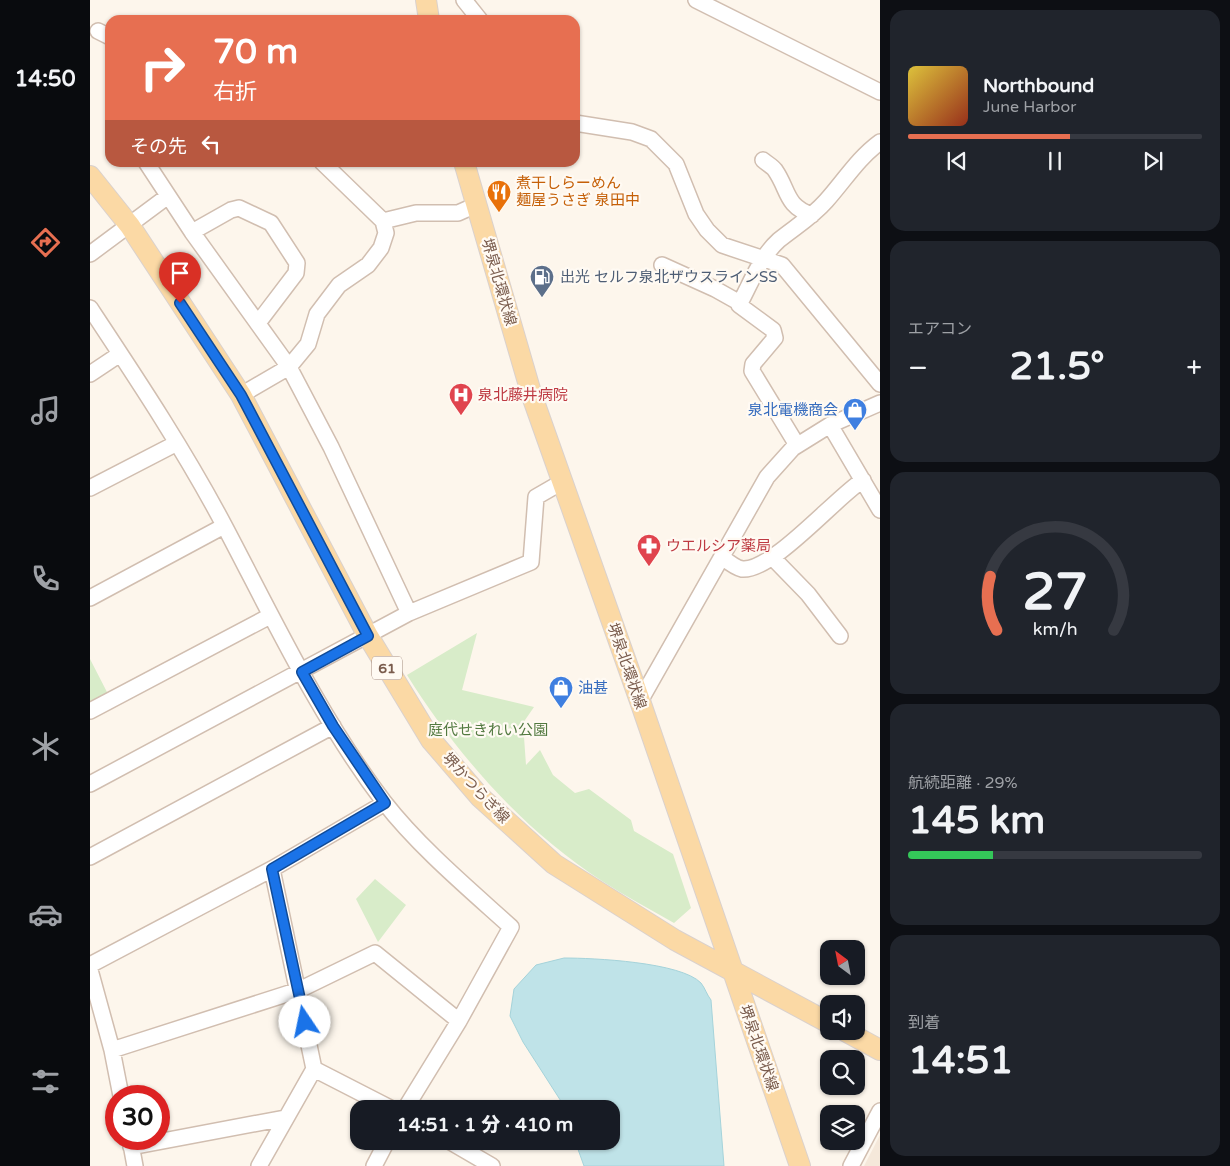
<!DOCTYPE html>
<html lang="ja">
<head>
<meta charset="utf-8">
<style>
  :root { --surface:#171b24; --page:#20242c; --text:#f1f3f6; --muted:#9ea1a6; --line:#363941; --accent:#e76f51 }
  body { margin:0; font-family:"Varela Round","Noto Sans JP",sans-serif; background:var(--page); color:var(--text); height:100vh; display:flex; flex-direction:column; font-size:19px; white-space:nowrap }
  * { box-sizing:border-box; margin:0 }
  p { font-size:16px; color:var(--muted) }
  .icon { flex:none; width:28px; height:28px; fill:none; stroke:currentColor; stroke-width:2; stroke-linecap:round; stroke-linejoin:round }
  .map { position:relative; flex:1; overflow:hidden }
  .details { display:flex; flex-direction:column; gap:10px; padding:10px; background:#0d0f14; width:350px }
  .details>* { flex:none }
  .hud { position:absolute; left:15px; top:15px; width:475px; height:152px; border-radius:15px; box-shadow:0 1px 4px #0004; background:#e76f51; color:#fff; overflow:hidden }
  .needle { width:32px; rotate:328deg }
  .controls { position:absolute; left:730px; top:940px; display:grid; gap:10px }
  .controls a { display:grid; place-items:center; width:45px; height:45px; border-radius:10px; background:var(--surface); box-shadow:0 1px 4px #0004; font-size:25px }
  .speed { position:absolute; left:15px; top:1085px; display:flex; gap:10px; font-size:25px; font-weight:700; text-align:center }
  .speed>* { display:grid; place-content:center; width:65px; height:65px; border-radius:50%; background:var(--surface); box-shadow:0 1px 4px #0004; line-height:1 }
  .speed .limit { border:8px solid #d22; background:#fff; color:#111 }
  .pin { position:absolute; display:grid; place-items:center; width:42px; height:42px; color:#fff; margin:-51px -21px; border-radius:50% 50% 50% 0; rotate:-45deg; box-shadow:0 0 5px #0007 }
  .pin .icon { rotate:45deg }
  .me { position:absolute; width:55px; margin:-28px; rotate:349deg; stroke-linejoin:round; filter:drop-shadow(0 0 4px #0008) }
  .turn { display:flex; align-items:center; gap:18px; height:105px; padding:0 25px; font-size:22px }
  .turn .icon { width:65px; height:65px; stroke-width:2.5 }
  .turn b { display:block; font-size:35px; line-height:42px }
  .then { display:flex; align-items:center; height:48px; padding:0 25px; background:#0003; gap:10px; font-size:19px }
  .big { font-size:38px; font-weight:800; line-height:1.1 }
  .details .card { flex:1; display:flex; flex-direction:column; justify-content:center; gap:8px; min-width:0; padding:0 18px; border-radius:15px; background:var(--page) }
  .details .dial { align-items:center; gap:0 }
  .dial svg { height:130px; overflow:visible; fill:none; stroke:var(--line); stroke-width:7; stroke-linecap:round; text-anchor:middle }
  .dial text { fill:var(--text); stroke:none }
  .song { display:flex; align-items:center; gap:15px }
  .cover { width:60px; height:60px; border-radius:8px; background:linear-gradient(135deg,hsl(50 70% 55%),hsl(10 70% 35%)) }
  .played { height:5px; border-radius:2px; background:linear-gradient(90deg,var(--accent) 55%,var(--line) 55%) }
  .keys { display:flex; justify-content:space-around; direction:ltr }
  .heat { display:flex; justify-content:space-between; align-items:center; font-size:28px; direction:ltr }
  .charge { height:8px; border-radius:4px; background:linear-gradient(90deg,#34c759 29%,var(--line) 0) }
  .trip { position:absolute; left:260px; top:1100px; width:270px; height:50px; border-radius:15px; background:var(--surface); box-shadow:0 1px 4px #0004; font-weight:800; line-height:50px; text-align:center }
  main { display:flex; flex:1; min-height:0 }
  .tabs { display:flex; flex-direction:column; width:90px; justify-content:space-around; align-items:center; background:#090b0e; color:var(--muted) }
  .tabs .icon { width:35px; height:35px }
  .tabs .selected { color:var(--accent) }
  .tabs b { font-size:22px; color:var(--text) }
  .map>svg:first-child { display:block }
</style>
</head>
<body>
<main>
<nav class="tabs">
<b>14:50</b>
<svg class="icon selected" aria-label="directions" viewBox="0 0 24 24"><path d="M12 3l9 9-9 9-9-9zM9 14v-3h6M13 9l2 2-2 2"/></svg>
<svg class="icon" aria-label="music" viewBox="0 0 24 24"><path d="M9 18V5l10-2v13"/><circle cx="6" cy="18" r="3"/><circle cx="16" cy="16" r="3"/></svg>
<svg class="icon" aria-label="phone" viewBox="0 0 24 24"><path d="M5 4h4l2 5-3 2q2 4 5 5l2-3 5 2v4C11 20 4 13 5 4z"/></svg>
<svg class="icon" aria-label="climate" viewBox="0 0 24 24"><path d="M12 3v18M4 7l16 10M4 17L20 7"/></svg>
<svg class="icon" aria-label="car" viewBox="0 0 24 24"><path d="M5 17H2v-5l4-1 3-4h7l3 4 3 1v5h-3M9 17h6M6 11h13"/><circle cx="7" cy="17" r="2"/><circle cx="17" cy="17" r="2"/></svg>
<svg class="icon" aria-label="filters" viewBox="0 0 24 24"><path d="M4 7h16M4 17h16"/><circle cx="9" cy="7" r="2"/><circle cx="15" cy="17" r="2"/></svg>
</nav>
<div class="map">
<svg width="790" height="1166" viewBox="0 0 790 1166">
  <rect width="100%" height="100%" fill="#fdf6ec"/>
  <path fill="#f5e8da" d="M790 1135V1166H774Z"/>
  <path fill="#d8ecc9" d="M387 633 372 690 444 707 433 723 436 765 450 750 463 775 485 793 499 789 541 820 544 831 583 854 601 908 584 923C560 909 535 896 512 881 431 828 368 756 317 675Z
    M0 659 18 694 0 704Z
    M285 879 316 905 288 942 266 899Z"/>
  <path fill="#bfe3e8" stroke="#a5d3da" d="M474 958C503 958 591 962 611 983 615 988 617 995 621 1000L634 1166H494L485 1141H521V1109H476L433 1042 420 1016 424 989 446 965Z"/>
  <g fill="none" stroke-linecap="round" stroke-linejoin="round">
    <defs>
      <path id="minor" d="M374 0 390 20
        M606 0 790 92
        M8 31 20 37
        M485 123 542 132 561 139 586 164 606 214 617 230 632 245 692 265 790 384
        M673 160C676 163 682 166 685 170 699 190 695 206 722 215
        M56 162 102 232 199 367 241 447 319 613
        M293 221 326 213H368L386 205
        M102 232 141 210 149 208 181 223 207 263 206 273 168 323
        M0 254 78 196
        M572 265 625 289 650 303
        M0 308C47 379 95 451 135 527 184 620 230 718 294 802 329 847 379 889 421 927L369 1021 315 1109
        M0 374 30 354
        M151 395 199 367 218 344 227 314 249 285 278 265 291 248 296 233 293 221 232 162
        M740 425 790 510
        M707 445 662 371 663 364 685 338 683 330 649 305C661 283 670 257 689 240 705 227 722 217 736 201 754 181 768 158 790 142
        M0 488 87 443
        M681 556 718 594 750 636
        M632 557C637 561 646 568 652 569 682 572 746 497 773 480
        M0 598 134 526
        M550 701 677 477 703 448 740 425 790 403
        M0 711 180 616
        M0 784 319 613 441 562 446 497 472 482
        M0 857 243 726
        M0 965 182 869 295 803
        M0 970 22 1050 31 1096
        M22 1050 209 990 285 953 369 1021
        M224 1069 302 1109
        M40 1139 45 1166
        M359 1141 402 1166
        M41 1147 195 1118
        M169 1166 224 1069 182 869
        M284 1166 297 1141
        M761 1166 790 1111"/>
      <path id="major" d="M336 0 339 20
        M374 162 442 396 550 701 710 1166
        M0 176 40 226 151 395 278 636 341 740 390 797 464 864 585 940 739 1023
        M755 1031 790 1050"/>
    </defs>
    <use href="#minor" stroke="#d1beb0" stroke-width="18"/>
    <use href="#major" stroke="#dad1cd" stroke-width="22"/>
    <use href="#minor" stroke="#fff" stroke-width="15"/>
    <use href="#major" stroke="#fbd9a5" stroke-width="20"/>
  </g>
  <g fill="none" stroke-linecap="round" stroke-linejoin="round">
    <defs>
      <path id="route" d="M90 303 151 395 278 636 212 672 243 726 295 803 182 869 215 1022"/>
    </defs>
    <use href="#route" stroke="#114b97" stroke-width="12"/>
    <use href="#route" stroke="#1a73e8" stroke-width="9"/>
  </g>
  <defs>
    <symbol id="restaurant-pin" viewBox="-11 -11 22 30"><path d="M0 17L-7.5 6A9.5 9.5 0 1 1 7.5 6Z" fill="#e8710a" stroke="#fffaf3"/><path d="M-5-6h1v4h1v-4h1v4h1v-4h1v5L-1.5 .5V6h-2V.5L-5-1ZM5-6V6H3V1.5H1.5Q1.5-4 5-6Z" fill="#fff"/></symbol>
    <symbol id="fuel-pin" viewBox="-11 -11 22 30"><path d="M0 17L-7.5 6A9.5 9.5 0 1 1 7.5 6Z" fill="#5c6f8a" stroke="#fffaf3"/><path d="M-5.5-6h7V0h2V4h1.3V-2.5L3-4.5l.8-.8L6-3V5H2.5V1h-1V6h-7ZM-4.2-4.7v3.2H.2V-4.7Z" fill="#fff"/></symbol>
    <symbol id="hospital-pin" viewBox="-11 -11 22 30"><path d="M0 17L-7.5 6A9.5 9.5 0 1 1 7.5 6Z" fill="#e0444e" stroke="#fffaf3"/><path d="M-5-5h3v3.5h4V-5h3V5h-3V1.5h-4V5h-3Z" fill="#fff"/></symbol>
    <symbol id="shop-pin" viewBox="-11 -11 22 30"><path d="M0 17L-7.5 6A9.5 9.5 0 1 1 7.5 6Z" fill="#3f7fe0" stroke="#fffaf3"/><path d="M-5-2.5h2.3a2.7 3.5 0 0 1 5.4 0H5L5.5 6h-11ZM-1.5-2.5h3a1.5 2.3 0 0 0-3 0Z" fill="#fff"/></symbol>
    <symbol id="pharmacy-pin" viewBox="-11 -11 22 30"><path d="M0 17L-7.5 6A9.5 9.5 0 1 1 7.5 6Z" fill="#e0444e" stroke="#fffaf3"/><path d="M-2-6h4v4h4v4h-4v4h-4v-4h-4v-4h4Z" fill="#fff"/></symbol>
  </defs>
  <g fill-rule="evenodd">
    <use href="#restaurant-pin" x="395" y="178" width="28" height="38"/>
    <use href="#fuel-pin" x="438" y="263" width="28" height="38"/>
    <use href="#hospital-pin" x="357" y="381" width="28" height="38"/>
    <use href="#shop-pin" x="751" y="396" width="28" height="38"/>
    <use href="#pharmacy-pin" x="545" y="532" width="28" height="38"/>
    <use href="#shop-pin" x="457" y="674" width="28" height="38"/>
  </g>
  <g text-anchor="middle" stroke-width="4.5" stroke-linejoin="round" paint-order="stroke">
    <rect fill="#fffaf3" stroke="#a28b7f" stroke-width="1" x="282" y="656.5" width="30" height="23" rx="4"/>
    <g font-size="14" font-weight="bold" fill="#7a5c4d">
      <text x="297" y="673">61</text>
    </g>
    <g font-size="15" fill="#c56008" stroke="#fffaf3" text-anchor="start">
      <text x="426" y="188">煮干しらーめん<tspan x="426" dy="17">麺屋うさぎ 泉田中</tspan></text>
    </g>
    <g font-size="15" fill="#4e5e75" stroke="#fffaf3" text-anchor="start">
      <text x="470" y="282">出光 セルフ泉北ザウスラインSS</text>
    </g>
    <g font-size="15" fill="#7a5c4d" stroke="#fffaf3">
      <text transform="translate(409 282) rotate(74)" y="5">堺泉北環状線</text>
      <text transform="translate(537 666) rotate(71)" y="5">堺泉北環状線</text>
      <text transform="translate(386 788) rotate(47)" y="5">堺かつらぎ線</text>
      <text transform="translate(669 1048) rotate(71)" y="5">堺泉北環状線</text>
    </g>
    <g font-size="15" fill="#be3a42" stroke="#fffaf3" text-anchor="start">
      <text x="388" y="400">泉北藤井病院</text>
      <text x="576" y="551">ウエルシア薬局</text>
    </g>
    <g font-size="15" fill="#366cbe" stroke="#fffaf3" text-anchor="end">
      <text x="748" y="415">泉北電機商会</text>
      <text x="488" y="693" text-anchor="start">油甚</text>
    </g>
    <g font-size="15" fill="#537a41" stroke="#fffaf3">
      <text x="398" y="735">庭代せきれい公園</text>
    </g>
  </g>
</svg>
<div class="controls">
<a><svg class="needle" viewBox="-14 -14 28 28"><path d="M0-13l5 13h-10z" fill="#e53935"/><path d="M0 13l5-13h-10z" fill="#9ea1a6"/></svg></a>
<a><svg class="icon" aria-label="sound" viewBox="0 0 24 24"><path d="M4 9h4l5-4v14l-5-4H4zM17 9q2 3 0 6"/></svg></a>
<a><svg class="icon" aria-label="search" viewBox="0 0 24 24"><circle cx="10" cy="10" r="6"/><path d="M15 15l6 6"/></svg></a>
<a><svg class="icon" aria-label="layers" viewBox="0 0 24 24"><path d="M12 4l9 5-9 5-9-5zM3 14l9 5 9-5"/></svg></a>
</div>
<div class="speed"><div class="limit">30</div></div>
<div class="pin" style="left:90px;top:303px;background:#d93025"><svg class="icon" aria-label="arrive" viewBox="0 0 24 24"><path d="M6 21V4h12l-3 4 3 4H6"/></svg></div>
<svg class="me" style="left:215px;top:1022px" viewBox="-20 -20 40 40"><circle r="19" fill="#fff"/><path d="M0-13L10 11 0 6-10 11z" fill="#1a73e8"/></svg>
<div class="trip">14:51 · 1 分 · 410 m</div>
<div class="hud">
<div class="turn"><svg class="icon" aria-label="right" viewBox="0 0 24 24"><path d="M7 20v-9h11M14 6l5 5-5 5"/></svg><div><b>70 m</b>右折</div></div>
<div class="then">その先<svg class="icon" aria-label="left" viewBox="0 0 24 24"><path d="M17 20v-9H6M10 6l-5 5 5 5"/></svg></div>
</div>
</div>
<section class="details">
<div class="card">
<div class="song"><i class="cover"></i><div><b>Northbound</b><p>June Harbor</p></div></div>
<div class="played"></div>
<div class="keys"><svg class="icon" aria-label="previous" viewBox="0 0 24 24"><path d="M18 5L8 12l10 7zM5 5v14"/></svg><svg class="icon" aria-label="pause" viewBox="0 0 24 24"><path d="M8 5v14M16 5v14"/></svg><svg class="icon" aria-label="next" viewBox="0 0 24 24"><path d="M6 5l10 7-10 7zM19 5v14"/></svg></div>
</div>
<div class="card"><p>エアコン</p>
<div class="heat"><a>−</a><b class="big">21.5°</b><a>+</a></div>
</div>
<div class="card dial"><svg viewBox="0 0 100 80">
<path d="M14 69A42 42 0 1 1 86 69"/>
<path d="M14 69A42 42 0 0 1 10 36" stroke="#e76f51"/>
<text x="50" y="56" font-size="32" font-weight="700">27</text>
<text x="50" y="72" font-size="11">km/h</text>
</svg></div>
<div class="card"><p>航続距離 · 29%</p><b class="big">145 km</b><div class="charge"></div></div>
<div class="card"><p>到着</p><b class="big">14:51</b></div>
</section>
</main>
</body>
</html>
